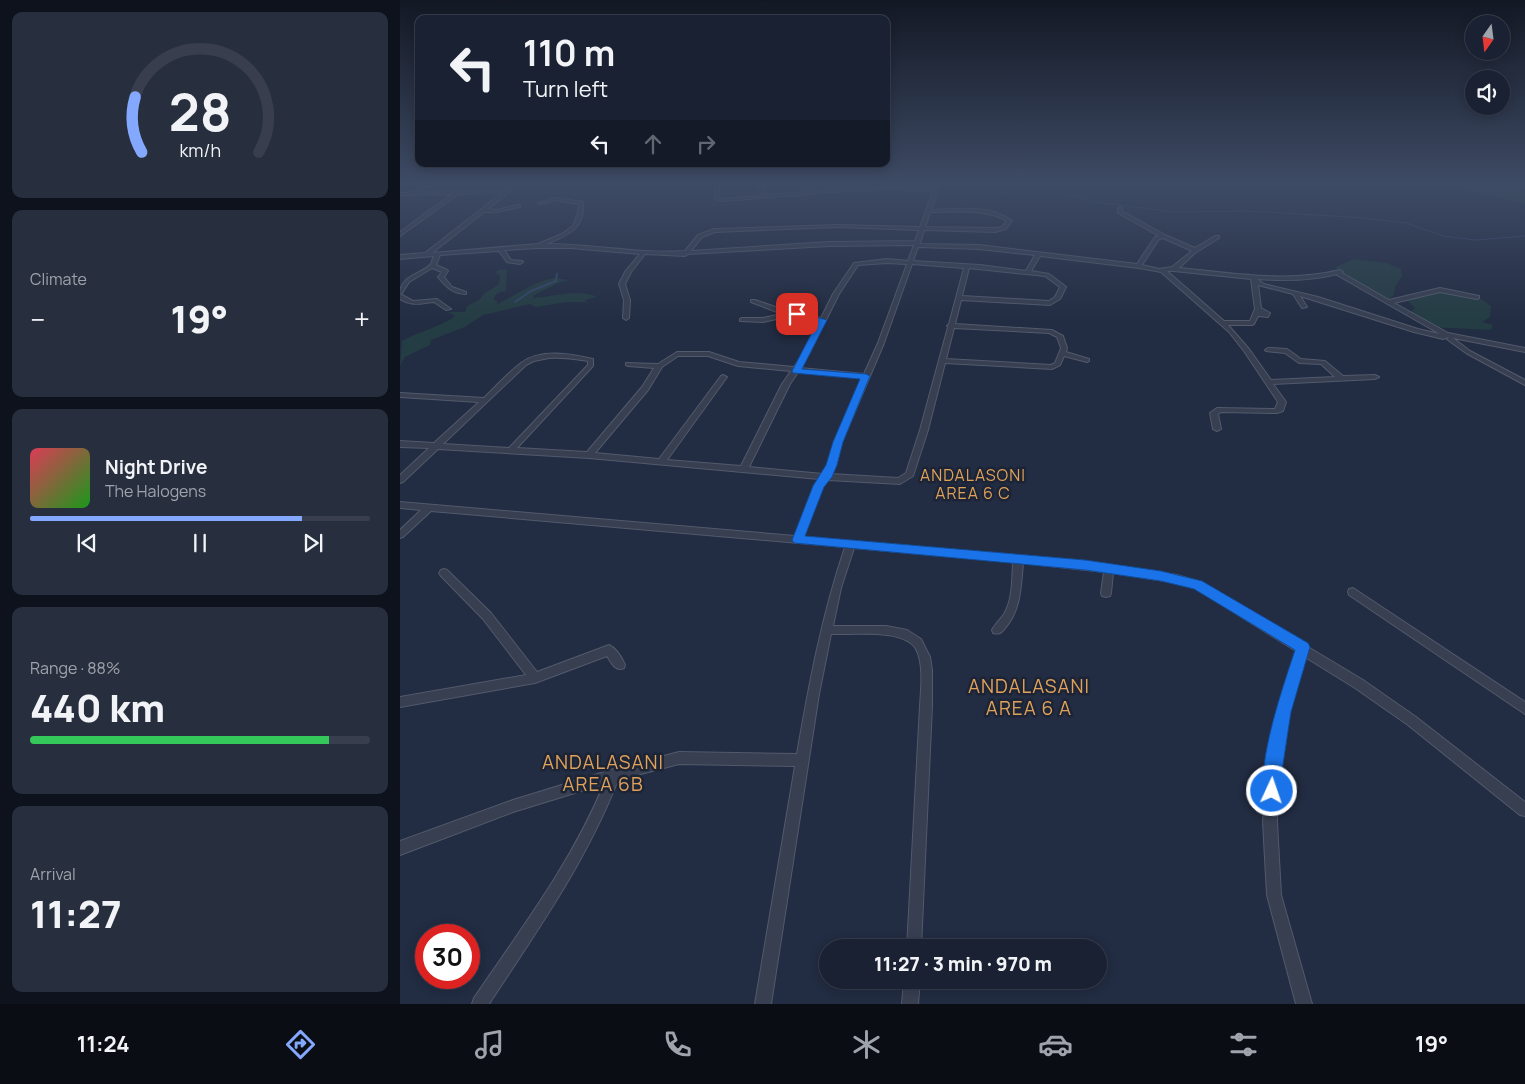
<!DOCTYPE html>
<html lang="en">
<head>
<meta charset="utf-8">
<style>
  :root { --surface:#1a2132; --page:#272e3e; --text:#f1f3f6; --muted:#9fa3ac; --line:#383e4d; --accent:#85a8ff }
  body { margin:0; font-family:Manrope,sans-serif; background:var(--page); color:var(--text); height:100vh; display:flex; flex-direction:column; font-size:19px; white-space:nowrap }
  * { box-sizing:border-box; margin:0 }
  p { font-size:16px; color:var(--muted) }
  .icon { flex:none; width:28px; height:28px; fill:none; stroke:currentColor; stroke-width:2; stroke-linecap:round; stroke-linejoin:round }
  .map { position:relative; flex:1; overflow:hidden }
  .drawer { display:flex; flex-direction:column; gap:12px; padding:12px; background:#0e121c; width:400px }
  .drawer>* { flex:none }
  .guide { position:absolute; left:15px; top:15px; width:475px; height:152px; border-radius:10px; box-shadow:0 2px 12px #0003,0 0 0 1px var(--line); background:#1a2132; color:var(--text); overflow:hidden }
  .needle { width:32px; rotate:194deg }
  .tools { position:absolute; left:1065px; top:15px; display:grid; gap:10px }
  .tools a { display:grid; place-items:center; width:45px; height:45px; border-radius:50%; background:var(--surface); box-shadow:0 2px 12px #0003,0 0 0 1px var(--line); font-size:25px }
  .speed { position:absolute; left:15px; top:924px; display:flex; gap:10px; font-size:25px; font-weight:700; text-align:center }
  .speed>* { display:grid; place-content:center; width:65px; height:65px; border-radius:50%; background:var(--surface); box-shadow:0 2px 12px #0003,0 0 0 1px var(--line); line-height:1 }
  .speed .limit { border:8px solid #d22; background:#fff; color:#111 }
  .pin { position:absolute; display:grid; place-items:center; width:42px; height:42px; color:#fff; margin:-21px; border-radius:10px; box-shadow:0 2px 8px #0006 }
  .me { position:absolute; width:55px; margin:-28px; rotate:3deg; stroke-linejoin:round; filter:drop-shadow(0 0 4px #0008) }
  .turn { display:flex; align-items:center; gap:18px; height:105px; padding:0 25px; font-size:22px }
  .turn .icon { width:65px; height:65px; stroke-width:2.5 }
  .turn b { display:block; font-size:35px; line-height:42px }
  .lanes { display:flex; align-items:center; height:48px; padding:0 25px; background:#0003; justify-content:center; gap:25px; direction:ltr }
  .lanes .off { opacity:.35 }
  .big { font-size:38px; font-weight:800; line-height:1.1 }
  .drawer .tile { flex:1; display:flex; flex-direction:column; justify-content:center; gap:8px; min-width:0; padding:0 18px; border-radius:10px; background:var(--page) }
  .drawer .dial { align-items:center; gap:0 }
  .dial svg { height:130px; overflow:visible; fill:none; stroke:var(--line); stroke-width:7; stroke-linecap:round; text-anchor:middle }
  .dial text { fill:var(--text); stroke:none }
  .song { display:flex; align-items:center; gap:15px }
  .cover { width:60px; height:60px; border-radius:8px; background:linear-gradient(135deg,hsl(350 70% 55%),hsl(120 70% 35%)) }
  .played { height:5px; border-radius:2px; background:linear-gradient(90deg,var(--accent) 80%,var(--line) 80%) }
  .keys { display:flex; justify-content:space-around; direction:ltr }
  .heat { display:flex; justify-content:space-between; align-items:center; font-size:28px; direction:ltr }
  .charge { height:8px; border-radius:4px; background:linear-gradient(90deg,#34c759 88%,var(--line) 0) }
  .trip { position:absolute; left:419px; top:939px; width:288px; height:50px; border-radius:25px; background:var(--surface); box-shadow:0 2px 12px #0003,0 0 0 1px var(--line); font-weight:800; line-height:50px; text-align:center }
  .tab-bar { display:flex; height:80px; justify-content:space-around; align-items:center; background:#0a0d14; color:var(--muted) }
  .tab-bar .icon { width:35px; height:35px }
  .tab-bar .on { color:var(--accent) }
  .tab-bar b { font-size:22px; color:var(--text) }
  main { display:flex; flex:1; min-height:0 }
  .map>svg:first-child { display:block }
</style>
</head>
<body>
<main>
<section class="drawer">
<div class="tile dial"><svg viewBox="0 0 100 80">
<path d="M14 69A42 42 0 1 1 86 69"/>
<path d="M14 69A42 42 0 0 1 10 35" stroke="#85a8ff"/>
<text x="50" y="56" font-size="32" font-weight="700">28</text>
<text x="50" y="72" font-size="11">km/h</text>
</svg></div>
<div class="tile"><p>Climate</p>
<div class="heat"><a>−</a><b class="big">19°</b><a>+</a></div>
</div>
<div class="tile">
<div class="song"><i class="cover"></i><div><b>Night Drive</b><p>The Halogens</p></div></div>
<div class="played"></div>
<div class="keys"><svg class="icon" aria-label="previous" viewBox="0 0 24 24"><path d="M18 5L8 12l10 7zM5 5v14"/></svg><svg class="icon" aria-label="pause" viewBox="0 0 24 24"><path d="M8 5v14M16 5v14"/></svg><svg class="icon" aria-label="next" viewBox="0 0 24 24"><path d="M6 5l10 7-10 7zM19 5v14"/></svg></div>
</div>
<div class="tile"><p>Range · 88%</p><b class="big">440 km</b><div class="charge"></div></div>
<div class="tile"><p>Arrival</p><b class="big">11:27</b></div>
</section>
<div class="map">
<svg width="1125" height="1004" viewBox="0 0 1125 1004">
  <rect width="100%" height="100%" fill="#222c42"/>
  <path fill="#243c43" d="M1030 182H1125V204Z
    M954 259 986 263 1001 269 1002 276 995 287 994 295 987 300 940 272 936 267Z
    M101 269 107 270 106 291C100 292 94 293 94 300L98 302 96 305 136 283 153 278 169 280 158 283 134 295 133 298C154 297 178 288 197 297L185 300 188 302H166L136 307 130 304 83 315 65 327 31 340 30 345 5 357 0 366 2 341C13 334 47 324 55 316L48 312H65L67 306 79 300 85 293 99 284 100 276 95 272Z
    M1053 290 1083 300 1091 306 1090 317 1082 322 1093 325 1091 330 1030 327 1008 314 1015 308 1007 300 1029 293Z"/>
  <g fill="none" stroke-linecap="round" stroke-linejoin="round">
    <path stroke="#34456a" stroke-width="1" d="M594 194 620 191 671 195 702 203 775 212 846 211 952 217 1007 223 1043 236 1076 240 1125 236"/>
    <path stroke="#34456a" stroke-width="2" d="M115 302 131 291 156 281 157 274"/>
    <defs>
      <path id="street" d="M33 182H38L22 192 105 191 117 182H210L197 185H118L88 209 96 210 118 205 120 206V207L96 212H84L32 253 138 244 162 234 173 226 178 213 179 204 155 200 140 204 138 203 155 198 183 202C186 229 166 236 146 244 192 244 238 254 285 251L298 235 314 229 438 225 520 227 533 191 490 189 447 191 322 201 314 198 316 182H320L318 197 322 199 361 196 359 182H363L365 195 404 192 408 182H412L409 192 490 187 534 189 537 182H541L531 210C557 209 591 204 612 221L606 229 595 232 524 230 520 244 579 245 737 264 755 237 759 236 718 213V208L720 207 722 208V211L765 235 795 248 815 236H819V238L795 253 779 268C833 273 886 283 940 270L943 272 942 273 989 300 1040 288 1079 296V298L1077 299 1040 292 994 303 1048 333 1125 348V352L1053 338 1070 351 1125 380V385L1066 353 1048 340 1047 339 1049 337 1043 339 1014 332 900 296 907 307 902 308 893 294 858 285 861 308 870 313 868 317 858 316 854 324 852 325H828L849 349 871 380 935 377 921 364 899 363 885 353 866 351 865 350 868 348 887 349 901 359 925 361 943 376 975 375 979 377 975 379 873 384 886 402 883 411 877 413 821 412 818 414 821 429 817 431 813 429 810 413 817 408 875 409 878 402 844 351 829 332 761 272 739 268 640 256 631 271 649 274 665 286 666 287 660 299 650 305 561 300 555 324 652 330 663 336 667 348 666 352 689 359V361L687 362 664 356 660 365 652 369 545 363 528 430 513 476 500 484 428 480 422 487 404 537 685 561 777 575 801 582 901 643 907 644 908 647 963 680 1016 717 1125 802V816L1120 815 1008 725 955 688 905 657 889 712 878 773 877 822 881 895 912 1004H896L867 895 863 822 866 773 877 712 896 651 795 588 777 583 713 573 711 593 710 596 706 597 702 596 701 593 704 572 623 563C621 585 621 609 606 627 602 632 600 635 593 633L592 630C595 624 600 620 604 614 613 599 612 579 613 562L454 548 441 588 433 626H486L507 630 521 639 530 657 532 670V706L521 948H507L520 706C521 689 524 664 516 649 504 628 452 635 431 634L419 694 371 1004H355L395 766 279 764 218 780C186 862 137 931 89 1004H72L74 998C121 929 172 862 204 784L113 812 0 855V841L113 800 214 769 279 752 397 754C409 684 422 615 445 547L31 511 3 537 0 538V530L21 510 0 508V502L395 536 414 486 419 479 189 458 38 449 3 482 0 483V475L29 448 0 447V441L34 443 79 402 0 397V393L84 398C96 386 108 373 121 363 141 348 171 354 193 359V366L117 448 187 452 242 387 254 368 228 366 226 365V363L258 364 277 352H309L339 362 394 367 403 354 419 321 390 316 363 322 340 321V319L342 318H363L382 314 351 302V300H355L387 311 421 318 433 294 454 263 487 259 508 261 514 245 429 246 288 254 285 256 245 254 231 272 225 284 230 300 229 318 226 320 223 318 224 300 219 284 225 272 240 254 171 248H138L104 250 111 260 122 261 123 262 120 264 107 262 99 251 40 255 36 265 47 270 48 271 44 277 52 287 66 292V294C53 294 46 287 38 277L42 272 32 268 9 282 2 293 0 294C0 275 21 275 31 264 32 262 33 257 34 256L0 259V255L25 253 102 193 58 194 0 236V232L52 194 0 195V193L15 192ZM530 212C555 212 585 208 607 221L602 227 595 228 525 227ZM438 227 519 230 515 241 429 242 291 251 302 237 315 232ZM763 238 792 251 772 267 759 269 742 265 759 239ZM518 247 579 249 635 255 626 271 580 265 513 261ZM487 263 507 264 478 343 464 374 400 368 409 354 439 294 458 265ZM512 264 564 268 549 324 547 326 548 327 520 430 506 473 498 478 431 474 436 465 442 442 484 343ZM569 268 645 276 660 287 655 297 649 301 562 296ZM767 271H774L851 279 855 309 850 321H824ZM937 274V275L1040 334 1018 329 918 297 864 284 857 279C884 281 910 281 937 274ZM554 328 649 333 657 337 661 348 655 363 651 365 546 359ZM278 356H308L338 366 391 371 382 384 341 466 267 460 327 377 323 375 321 376 259 459 195 453 248 390 262 367ZM149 358C162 357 175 359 188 361V365L109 448 43 444 126 365 134 361ZM398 372 462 378 434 442 428 465 423 474 349 467 390 384Z
        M562 182H582L580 183H564Z
        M0 294 13 301 37 299 51 309 46 310 34 302C21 303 12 307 0 299Z
        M44 569 47 570 91 613 137 672 209 645C216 648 222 658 225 665L224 668C215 672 211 662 207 656L135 683 0 707V697L126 675 83 619 41 576 39 573 41 570Z
        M953 588 1125 702V714L949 595 948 592 949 589Z
        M504 980H520L518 1004H502Z"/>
    </defs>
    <use href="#street" stroke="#525a6c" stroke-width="2"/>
    <use href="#street" fill="#373f51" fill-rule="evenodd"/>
  </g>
  <linearGradient id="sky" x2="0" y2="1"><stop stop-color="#131824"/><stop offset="0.57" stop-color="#3e4b65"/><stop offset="1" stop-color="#3e4b65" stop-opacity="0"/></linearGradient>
  <rect width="1125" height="322" fill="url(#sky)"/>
  <path fill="#1a73e8" stroke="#114b97" d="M397 312 427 320 402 369 466 374 470 376 443 442 437 465 432 477 424 487 405 536 685 560 761 571 802 581 908 643 910 647 891 712 878 797 872 800 866 797C854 768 885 681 895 650L794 589 761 581 685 570 394 543 392 540 413 486 426 465 433 442 460 379 393 373 392 371 418 321 394 316 393 314Z"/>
  <g text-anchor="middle" stroke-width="5" stroke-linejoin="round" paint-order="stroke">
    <g font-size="16" letter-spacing="1" fill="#e0a25a" stroke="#1c2436">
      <text x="573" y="481">ANDALASONI<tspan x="573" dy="18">AREA 6 C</tspan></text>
    </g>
    <g font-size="19" letter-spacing="1" fill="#e0a25a" stroke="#1c2436">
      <text x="629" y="693">ANDALASANI<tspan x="629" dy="22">AREA 6 A</tspan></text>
      <text x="203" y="769">ANDALASANI<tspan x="203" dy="22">AREA 6B</tspan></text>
    </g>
  </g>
</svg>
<div class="tools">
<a><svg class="needle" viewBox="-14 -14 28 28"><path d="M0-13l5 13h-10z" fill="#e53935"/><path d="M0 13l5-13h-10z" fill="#9fa3ac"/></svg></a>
<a><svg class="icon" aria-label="sound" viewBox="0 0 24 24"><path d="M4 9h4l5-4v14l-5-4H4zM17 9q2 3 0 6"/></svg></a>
</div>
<div class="speed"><div class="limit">30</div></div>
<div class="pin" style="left:397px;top:314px;background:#d93025"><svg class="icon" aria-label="arrive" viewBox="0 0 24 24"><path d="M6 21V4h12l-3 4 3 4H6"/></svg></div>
<svg class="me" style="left:872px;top:791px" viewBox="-20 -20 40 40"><circle r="17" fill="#1a73e8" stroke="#fff" stroke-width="3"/><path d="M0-11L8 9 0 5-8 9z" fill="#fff"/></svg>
<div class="trip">11:27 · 3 min · 970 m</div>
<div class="guide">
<div class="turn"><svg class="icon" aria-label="left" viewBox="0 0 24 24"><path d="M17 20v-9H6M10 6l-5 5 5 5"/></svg><div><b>110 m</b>Turn left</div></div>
<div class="lanes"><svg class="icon" aria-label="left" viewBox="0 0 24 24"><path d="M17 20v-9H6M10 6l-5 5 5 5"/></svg><svg class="icon off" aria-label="ahead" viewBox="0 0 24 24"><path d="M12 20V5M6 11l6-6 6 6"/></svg><svg class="icon off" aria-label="right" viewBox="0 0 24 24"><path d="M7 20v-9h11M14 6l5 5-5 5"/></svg></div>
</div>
</div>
</main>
<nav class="tab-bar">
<b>11:24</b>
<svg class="icon on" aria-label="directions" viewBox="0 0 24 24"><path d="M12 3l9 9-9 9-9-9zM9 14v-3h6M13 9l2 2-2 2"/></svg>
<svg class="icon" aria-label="music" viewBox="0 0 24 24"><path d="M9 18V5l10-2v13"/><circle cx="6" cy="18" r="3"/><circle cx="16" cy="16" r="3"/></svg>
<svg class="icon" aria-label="phone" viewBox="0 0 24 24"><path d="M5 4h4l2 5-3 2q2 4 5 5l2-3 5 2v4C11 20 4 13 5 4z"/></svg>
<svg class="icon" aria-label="climate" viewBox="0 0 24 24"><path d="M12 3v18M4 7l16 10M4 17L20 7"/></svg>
<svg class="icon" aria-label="car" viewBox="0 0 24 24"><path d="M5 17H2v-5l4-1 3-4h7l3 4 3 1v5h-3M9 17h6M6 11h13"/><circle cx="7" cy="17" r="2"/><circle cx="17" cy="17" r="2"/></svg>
<svg class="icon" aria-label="filters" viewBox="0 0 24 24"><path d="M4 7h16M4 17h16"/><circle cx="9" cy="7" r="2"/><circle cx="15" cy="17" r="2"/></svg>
<b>19°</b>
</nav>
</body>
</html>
